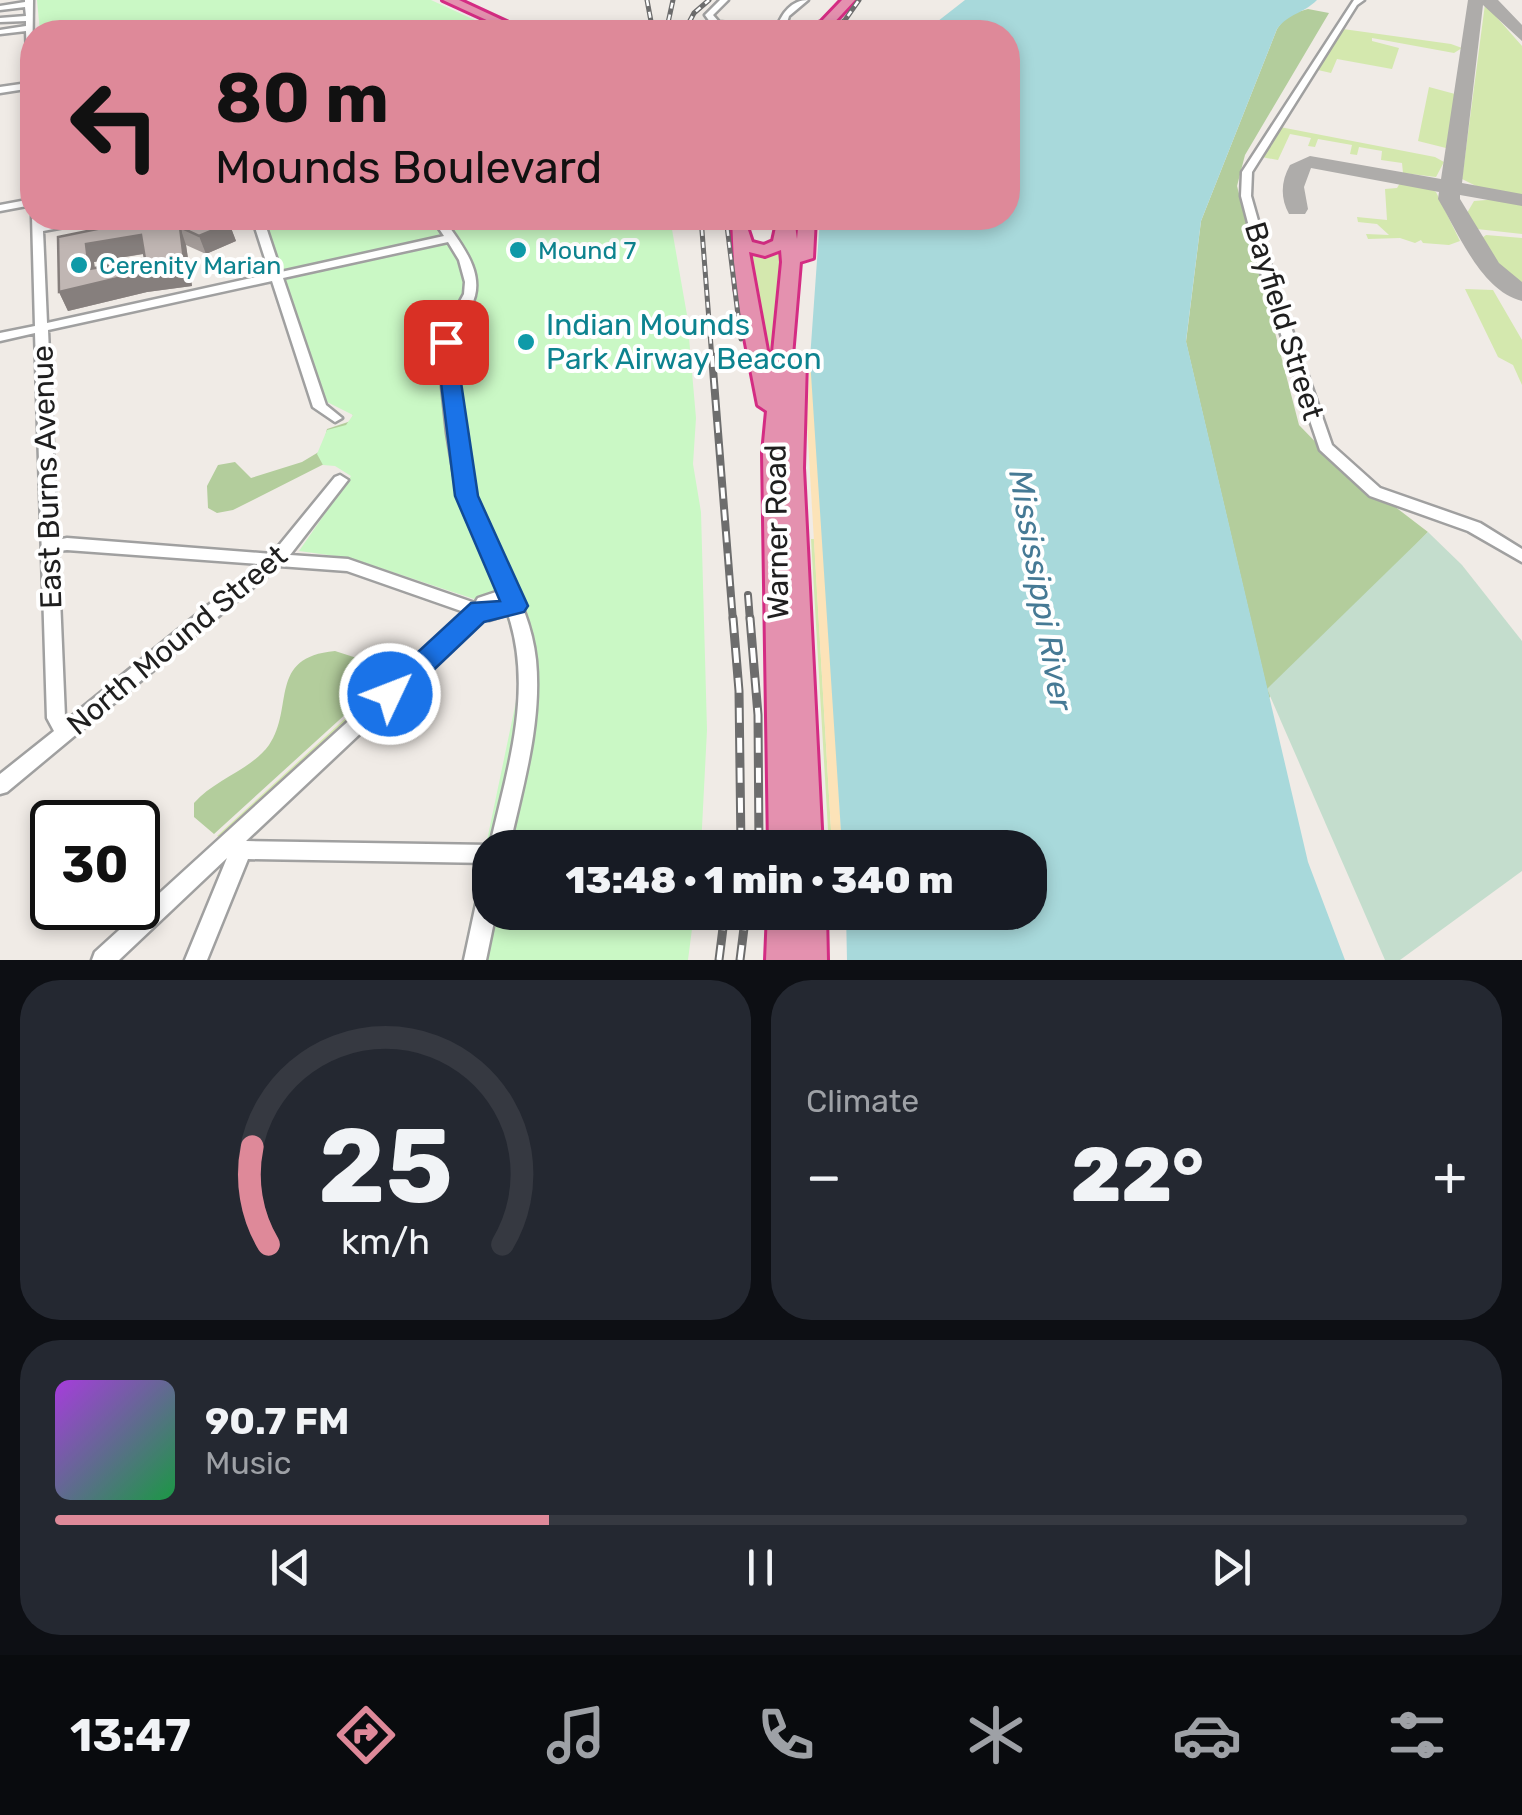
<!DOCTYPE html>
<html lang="en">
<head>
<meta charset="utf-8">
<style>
  :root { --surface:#171b24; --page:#242831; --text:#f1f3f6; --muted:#9ea1a6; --line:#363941; --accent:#de8999 }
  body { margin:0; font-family:Rubik,sans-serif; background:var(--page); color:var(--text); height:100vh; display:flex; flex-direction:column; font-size:38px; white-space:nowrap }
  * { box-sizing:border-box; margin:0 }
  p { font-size:32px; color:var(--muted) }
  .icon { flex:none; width:55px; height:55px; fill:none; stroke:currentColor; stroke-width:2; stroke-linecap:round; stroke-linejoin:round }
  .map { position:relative; height:960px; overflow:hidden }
  .drawer { display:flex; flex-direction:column; gap:20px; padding:20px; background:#0d0f14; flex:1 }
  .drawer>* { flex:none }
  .hud { position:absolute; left:20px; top:20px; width:1000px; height:210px; border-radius:40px; box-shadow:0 5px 15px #0003; background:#de8999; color:#111; overflow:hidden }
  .speed { position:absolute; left:30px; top:800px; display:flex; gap:20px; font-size:50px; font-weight:700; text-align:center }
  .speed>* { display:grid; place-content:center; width:130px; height:130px; border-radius:50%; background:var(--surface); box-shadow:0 5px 15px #0003; line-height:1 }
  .speed .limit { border:5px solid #111; border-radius:15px; background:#fff; color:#111 }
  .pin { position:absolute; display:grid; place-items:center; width:85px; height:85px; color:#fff; margin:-42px; border-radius:20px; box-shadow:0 5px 15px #0006 }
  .me { position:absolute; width:110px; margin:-55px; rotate:47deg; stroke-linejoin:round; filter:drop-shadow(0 0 8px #0008) }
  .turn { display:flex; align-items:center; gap:35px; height:210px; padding:0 30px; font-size:45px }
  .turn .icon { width:130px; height:130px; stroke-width:2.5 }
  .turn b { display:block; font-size:70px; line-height:85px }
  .big { font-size:75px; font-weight:800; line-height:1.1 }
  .drawer .card { flex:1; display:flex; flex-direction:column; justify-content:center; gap:15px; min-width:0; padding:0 35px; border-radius:40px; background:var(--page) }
  .drawer .dial { align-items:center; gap:0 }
  .dial svg { height:260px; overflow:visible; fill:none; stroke:var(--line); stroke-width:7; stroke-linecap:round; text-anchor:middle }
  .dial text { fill:var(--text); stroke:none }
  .song { display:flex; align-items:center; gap:30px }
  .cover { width:120px; height:120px; border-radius:15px; background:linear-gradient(135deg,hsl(280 70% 55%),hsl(140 70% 35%)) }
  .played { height:10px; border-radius:5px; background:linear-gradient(90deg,var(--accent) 35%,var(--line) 35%) }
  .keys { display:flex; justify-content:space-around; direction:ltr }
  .heat { display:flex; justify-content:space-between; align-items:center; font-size:55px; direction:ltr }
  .drawer .tiles { flex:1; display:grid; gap:20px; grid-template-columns:1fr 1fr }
  .card:last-child { grid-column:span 2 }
  .trip { position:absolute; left:472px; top:830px; width:575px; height:100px; border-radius:40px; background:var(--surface); box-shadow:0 5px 15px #0003; font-weight:800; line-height:100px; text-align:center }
  .dock { display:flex; height:160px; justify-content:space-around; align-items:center; background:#090b0e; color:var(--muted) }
  .dock .icon { width:70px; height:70px }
  .dock .on { color:var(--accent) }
  .dock b { font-size:45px; color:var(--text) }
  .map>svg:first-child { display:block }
</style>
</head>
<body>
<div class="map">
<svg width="1522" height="960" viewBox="0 0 1522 960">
  <rect width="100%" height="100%" fill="#f0ebe6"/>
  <path fill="#d4e8ae" d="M1485 4 1522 46V196L1478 187 1462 179Z
    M1343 29 1451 44 1462 48 1454 53 1372 38V41L1399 48 1392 69 1337 59 1331 73 1318 70Z
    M1429 87 1455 94 1446 148 1418 141Z
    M1280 127 1435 157 1444 162 1436 177 1403 173 1402 163 1381 160 1382 151 1359 147 1357 155 1350 154 1352 145 1318 139 1315 147 1308 146 1311 138 1290 134 1278 160 1261 157Z
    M1400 183 1425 186 1436 192 1460 241 1449 245 1423 243 1421 240 1415 243 1400 238 1368 239 1366 234 1389 235 1377 224 1358 222 1357 217 1387 220 1385 189 1397 188Z
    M1499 199 1522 204V234L1477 229 1467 213 1474 201Z
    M1486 235 1522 238V286L1497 262 1482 238Z
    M745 250 761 255 781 252 784 274 773 376H768Z
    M1465 289 1493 290 1522 340V385L1513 365 1498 357Z
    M811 539H814L832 847H829Z
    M397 671 402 673 222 838 217 836Z"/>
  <path fill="#b3cd9c" d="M1308 9 1329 13 1245 155 1237 186 1299 425 1330 457 1428 532 1269 698 1186 342 1201 221 1277 29 1287 15Z
    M366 394 332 460 233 510 217 513 208 508 207 486 218 465 235 462 251 478 302 462 322 450 327 429 351 421 353 415 349 410Z
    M335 651 394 670 214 834 194 817V803C215 779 251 770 269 745 295 708 267 657 335 651Z"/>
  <path fill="#c4ddcd" d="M1428 532 1462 565 1522 641V871L1400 960H1385L1267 689Z"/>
  <path fill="#fce3b8" d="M810 359 814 374 842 847H832L807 423Z"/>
  <path fill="#caf8c5" d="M37 0H431L501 32H40Z
    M264 218H670L687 315 696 418 693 464 701 512 707 730 701 847 490 848V912L694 913 688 960H462L518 692 514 641 499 593 474 599 350 558 299 551 351 476 335 466 323 465 317 454 327 430 346 425 353 415 327 402Z"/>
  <path fill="#a8d9db" d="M965 0H1317C1303 14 1289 13 1277 29L1201 221 1186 341 1308 862 1345 960H847L846 913 1030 912V848L842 847 810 359 820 218H1008V32H924Z"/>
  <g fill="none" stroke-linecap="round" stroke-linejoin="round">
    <path fill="#aeacaa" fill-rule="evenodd" d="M1468 0H1498L1522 25V41L1483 5 1462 183 1522 194V206L1460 195V199L1499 263 1522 282V301C1481 291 1458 232 1438 199L1439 192 1311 168 1304 187 1308 209 1305 214H1289C1280 198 1281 181 1290 165L1310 156 1441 179Z"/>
    <defs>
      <path id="minor" d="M25 0H33L32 88 0 93V87L28 83 26 31 0 34V30L26 26V21L0 22V18L26 16 25 7 0 10V6L25 2Z
        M720 0H728L713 15 719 22 777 27C782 13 792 0 808 0L789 16 784 32 713 26 705 15Z
        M1354 0H1364L1357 5 1252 172 1251 196 1276 284 1332 445 1380 488 1480 523 1522 549V562L1468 531 1370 496 1320 450 1264 284 1241 196 1242 172Z
        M32 199V205L0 211V205Z
        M32 216 42 218 43 225 82 218H103L97 221 43 231 47 323 270 274 252 218H263L281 272 444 236 432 218H443C460 243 488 274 471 306 464 320 453 331 452 347 450 369 455 394 458 416 464 456 472 496 488 533 507 576 531 612 536 660 542 723 523 786 509 848H490V863L248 859 207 960H185L227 858 119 960H92L95 952 467 613 347 571 279 566 7 792 0 794V774L54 731 47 718 35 333 0 341V333L35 326ZM448 242 459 260 465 282 464 294 444 331 438 349 447 433 454 475 465 515 499 591 478 598 475 603 348 559 290 555 348 480 340 475 335 477 272 554 67 538 57 540 48 330 272 281 313 407 335 422 342 418 326 405 283 278ZM67 550 259 564 67 720 65 717 58 551ZM508 614C534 691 507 770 490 845L246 841 483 618 489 620Z
        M490 880V912H496L486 960H464L479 890 483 883Z"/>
      <path id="highway" d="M443 0H459L528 32H513Z
        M842 0H855L829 28 788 32 821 22Z
        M732 218H744L752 242 764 245 773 241 778 218H794L797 239 799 218H815L813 258 800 262 792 356 803 357 806 361 803 468 822 848H769L763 453 767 411 758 405 735 287ZM781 250 782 262 771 372 749 252 765 256Z
        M768 912H826L827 960H766Z"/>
    </defs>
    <use href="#minor" stroke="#a0a0a0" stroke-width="5"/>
    <use href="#highway" stroke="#d42c83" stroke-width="6"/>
    <use href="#minor" fill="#fff" fill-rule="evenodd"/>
    <use href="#highway" fill="#e491af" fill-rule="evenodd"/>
    <defs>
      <path id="rail-far2" d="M647 0 653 32
        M666 32 673 0
        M684 32 694 13 709 0
        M830 32 845 20 859 0
        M701 218 712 359
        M726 218 741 339"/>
      <path id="rail-far1" d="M712 356 733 621
        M748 595 750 621"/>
      <path id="rail" d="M733 618 739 691 741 848
        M750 618 758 715 759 848
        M719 960 725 912
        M740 960 746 912"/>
    </defs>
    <use href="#rail-far2" stroke="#6d6d6d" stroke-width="5"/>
    <use href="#rail-far1" stroke="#6d6d6d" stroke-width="8"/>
    <use href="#rail" stroke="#6d6d6d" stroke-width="9"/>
    <use href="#rail-far2" stroke="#fff" stroke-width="2.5" stroke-dasharray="6" stroke-linecap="butt"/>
    <use href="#rail-far1" stroke="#fff" stroke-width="4" stroke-dasharray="11" stroke-linecap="butt"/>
    <use href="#rail" stroke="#fff" stroke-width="5" stroke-dasharray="15" stroke-linecap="butt"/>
  </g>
  <path fill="#a59d9a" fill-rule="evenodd" d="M151 218H244L247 225 231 228 236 241 206 254 186 245 192 286 147 292 68 311 59 292 58 237ZM144 254 145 259 95 268 94 262Z"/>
  <path fill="#867f7d" d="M212 218H244L247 225 231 228 236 241 206 254 199 236Z
    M180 227 186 245 192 286 147 292 68 311 59 292 89 269 86 244 141 235 148 253 94 262 96 283 139 273Z"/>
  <path fill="#c0b6b3" stroke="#867f7d" stroke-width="2.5" fill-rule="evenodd" d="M151 218H219L230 223 199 236 180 227 185 268 139 273 59 292 58 237ZM141 235 145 259 89 269 86 244Z"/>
  <path fill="#1a73e8" stroke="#114b97" stroke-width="2.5" d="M446 336 455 342 478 496 528 606 524 612 484 622 400 702 390 706 380 702 376 694 380 687 471 603 500 601 455 496 436 342Z"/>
  <g fill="#0f9aa8" stroke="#fff" stroke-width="4">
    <circle cx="518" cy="250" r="10"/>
    <circle cx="79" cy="265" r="10"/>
    <circle cx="526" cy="342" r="10"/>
  </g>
  <g text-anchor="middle" stroke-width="8" stroke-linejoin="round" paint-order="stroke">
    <g font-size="25" fill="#0d838f" stroke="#fff" text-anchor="start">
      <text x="538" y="259">Mound 7</text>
      <text x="99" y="274">Cerenity Marian</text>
    </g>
    <g font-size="30" fill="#1f1f1f" stroke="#fff">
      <text transform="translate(1284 321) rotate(73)" y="10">Bayfield Street</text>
      <text transform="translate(47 477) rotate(-92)" y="10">East Burns Avenue</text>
      <text transform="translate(777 532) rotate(-91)" y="10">Warner Road</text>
      <text transform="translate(177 640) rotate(-40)" y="10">North Mound Street</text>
    </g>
    <g font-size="30" fill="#0d838f" stroke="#fff" text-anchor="start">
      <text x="546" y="335">Indian Mounds<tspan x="546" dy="34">Park Airway Beacon</tspan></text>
    </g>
    <g font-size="32" font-style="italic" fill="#467a95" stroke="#fff">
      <text transform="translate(1041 590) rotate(80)" y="11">Mississippi River</text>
    </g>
  </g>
</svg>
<div class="speed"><div class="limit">30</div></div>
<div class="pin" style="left:446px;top:342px;background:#d93025"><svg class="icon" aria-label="arrive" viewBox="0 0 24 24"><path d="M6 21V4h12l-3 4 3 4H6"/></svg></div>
<svg class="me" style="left:390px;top:694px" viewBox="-20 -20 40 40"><circle r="17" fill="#1a73e8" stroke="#fff" stroke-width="3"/><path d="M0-11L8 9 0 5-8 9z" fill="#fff"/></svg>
<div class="trip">13:48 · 1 min · 340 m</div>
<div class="hud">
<div class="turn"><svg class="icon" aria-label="left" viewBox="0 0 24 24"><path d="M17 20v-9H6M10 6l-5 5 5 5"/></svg><div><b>80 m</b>Mounds Boulevard</div></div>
</div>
</div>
<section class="drawer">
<div class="tiles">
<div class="card dial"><svg viewBox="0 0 100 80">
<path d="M14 69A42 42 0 1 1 86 69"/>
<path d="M14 69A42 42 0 0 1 9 39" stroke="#de8999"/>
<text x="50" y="56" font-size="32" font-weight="700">25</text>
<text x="50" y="72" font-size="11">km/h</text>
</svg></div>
<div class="card"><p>Climate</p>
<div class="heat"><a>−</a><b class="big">22°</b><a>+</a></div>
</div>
<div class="card">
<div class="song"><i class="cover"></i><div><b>90.7 FM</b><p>Music</p></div></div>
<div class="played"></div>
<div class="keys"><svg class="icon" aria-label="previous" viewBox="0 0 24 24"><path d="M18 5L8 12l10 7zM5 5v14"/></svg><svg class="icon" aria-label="pause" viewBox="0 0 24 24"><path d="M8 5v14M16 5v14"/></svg><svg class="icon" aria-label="next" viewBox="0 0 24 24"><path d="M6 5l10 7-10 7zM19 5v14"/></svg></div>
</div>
</div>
</section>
<nav class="dock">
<b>13:47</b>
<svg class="icon on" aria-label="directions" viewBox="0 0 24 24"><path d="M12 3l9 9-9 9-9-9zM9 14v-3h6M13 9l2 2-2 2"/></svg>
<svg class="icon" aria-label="music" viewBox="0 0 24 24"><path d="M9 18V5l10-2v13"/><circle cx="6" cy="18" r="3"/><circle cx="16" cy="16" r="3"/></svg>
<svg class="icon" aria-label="phone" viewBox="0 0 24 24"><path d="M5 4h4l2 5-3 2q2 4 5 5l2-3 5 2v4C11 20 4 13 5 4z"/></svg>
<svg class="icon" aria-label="climate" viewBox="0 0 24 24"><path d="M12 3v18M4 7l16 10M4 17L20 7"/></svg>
<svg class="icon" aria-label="car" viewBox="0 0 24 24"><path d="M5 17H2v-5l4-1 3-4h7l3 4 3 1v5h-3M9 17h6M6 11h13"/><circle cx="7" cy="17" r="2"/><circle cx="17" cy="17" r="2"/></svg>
<svg class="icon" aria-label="filters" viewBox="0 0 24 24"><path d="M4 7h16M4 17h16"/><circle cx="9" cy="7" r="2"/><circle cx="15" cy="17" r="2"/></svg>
</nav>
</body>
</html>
